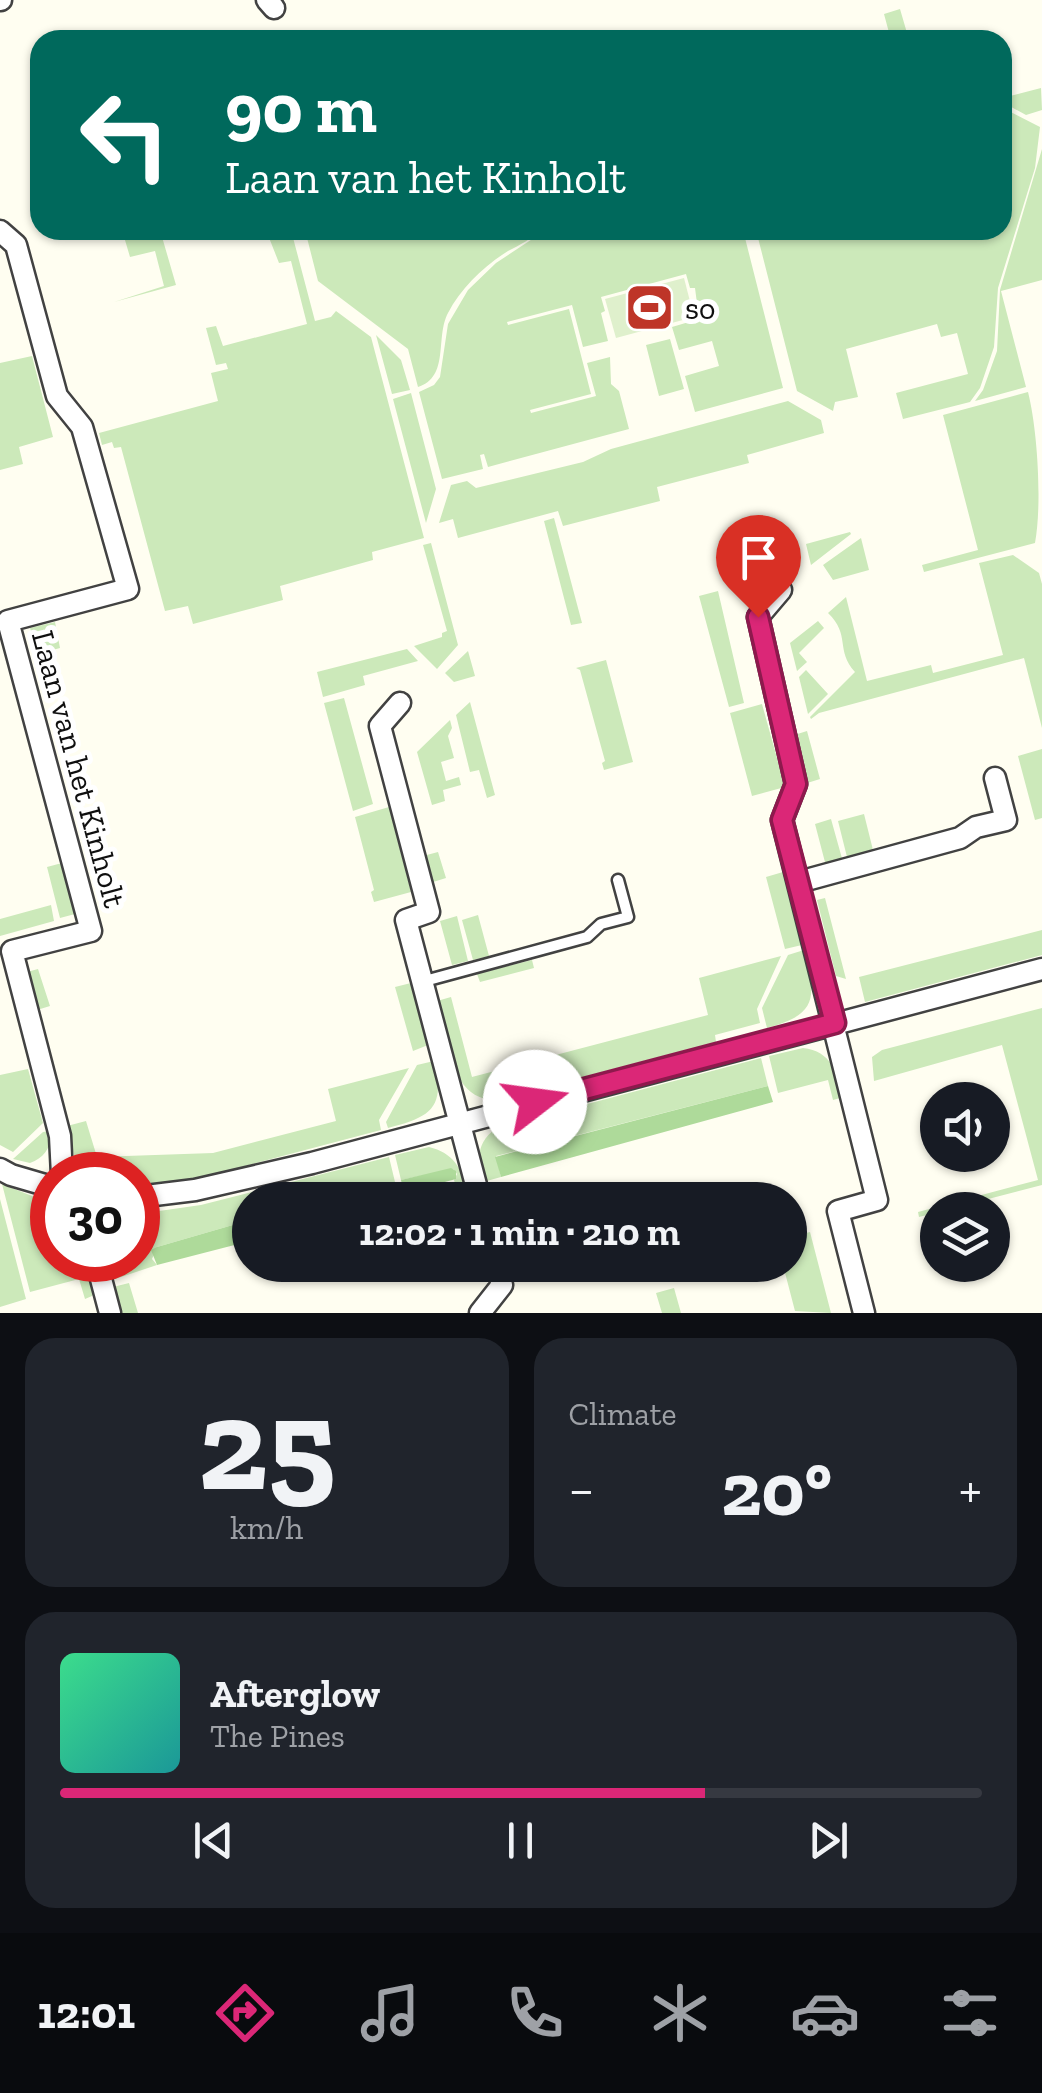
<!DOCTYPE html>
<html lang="en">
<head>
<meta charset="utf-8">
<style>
  :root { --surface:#171b24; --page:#20242c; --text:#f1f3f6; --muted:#9ea1a6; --line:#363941; --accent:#db2777 }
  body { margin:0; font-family:"Zilla Slab",serif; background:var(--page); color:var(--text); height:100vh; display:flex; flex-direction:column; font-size:38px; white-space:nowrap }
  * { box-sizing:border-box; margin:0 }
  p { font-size:32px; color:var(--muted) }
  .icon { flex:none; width:55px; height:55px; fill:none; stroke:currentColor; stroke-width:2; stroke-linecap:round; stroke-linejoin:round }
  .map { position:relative; height:1313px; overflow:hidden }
  .sheet { display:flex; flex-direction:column; gap:25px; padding:25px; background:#0d0f14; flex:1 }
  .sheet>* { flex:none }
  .top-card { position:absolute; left:30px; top:30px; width:982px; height:210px; border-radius:30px; box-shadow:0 2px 8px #0004; background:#00695c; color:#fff; overflow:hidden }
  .tools { position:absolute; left:920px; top:1082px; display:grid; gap:20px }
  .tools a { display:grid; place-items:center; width:90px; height:90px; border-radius:50%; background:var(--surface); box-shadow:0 2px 8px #0004; font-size:50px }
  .speed { position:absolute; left:30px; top:1152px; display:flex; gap:20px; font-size:50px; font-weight:700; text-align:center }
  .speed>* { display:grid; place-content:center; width:130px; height:130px; border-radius:50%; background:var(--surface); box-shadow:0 2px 8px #0004; line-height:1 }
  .speed .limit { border:15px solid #d22; background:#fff; color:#111 }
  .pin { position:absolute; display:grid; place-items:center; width:85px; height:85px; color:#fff; margin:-102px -42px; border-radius:50% 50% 50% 0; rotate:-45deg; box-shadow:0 0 10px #0007 }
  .pin .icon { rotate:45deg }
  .me { position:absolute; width:110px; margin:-55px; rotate:75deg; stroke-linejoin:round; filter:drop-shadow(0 0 8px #0008) }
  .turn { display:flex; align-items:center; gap:35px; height:210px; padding:0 30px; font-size:45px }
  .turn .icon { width:130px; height:130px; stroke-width:2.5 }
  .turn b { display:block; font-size:70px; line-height:85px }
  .big { font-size:75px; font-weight:700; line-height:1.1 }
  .sheet .tile { flex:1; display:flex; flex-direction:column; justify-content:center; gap:15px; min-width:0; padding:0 35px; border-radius:30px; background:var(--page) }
  .sheet .dial { align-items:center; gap:0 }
  .dial b { font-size:130px; line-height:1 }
  .song { display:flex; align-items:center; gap:30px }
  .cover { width:120px; height:120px; border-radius:15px; background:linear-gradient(135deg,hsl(150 70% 55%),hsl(180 70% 35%)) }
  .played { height:10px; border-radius:5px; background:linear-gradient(90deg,var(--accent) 70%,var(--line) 70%) }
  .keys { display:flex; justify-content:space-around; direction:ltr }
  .heat { display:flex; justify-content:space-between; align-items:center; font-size:55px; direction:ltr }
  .sheet .tiles { flex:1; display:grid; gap:25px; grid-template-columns:1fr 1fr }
  .tile:last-child { grid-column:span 2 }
  .trip { position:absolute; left:232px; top:1182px; width:575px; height:100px; border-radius:50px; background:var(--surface); box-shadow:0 2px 8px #0004; font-weight:700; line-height:100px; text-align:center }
  .tabs { display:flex; height:160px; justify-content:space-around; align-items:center; background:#090b0e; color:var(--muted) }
  .tabs .icon { width:70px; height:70px }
  .tabs .current { color:var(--accent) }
  .tabs b { font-size:45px; color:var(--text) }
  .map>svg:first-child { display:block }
</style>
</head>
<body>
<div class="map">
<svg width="1042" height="1313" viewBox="0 0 1042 1313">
  <rect width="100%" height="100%" fill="#fffef1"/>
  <path fill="#cce9ba" d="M900 9 907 33 915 32 924 40H891L884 14Z
    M1041 88 1042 110 1026 115 1004 103 1006 97Z
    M1003 108 1040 127 1035 168 998 288 994 347 980 388 970 402 903 419 896 393 968 374 957 333 941 337 937 324 846 349 858 397 835 402 833 411 797 391 756 230H1002Z
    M1042 149V280L1001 291 1026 387 975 401 983 390 997 351 1000 290Z
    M122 230H160L176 285 114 302 164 286 155 251 130 257Z
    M266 230H291L315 321 331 317 336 311 371 337 424 538 372 552 373 560 280 586 283 600 193 624 188 606 165 611 121 447 114 448 112 442 102 445 99 433 218 401 211 373 228 369 226 363 216 365 206 328 216 326 223 346 307 324 291 261 279 263Z
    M305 230H541C531 239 520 245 508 251 484 266 461 288 448 313 435 337 450 377 418 387L408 349 318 281Z
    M546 230H743L783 388 695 412 685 376 719 366 712 341 679 350 672 327 699 319 695 288H690L686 274 601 297 605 311 601 313 608 341 583 347 572 305 507 322 508 325 569 309 591 394 530 410 531 413 596 396 587 363 610 357 611 384 619 391 629 429 488 467 484 454 480 455 483 469 442 479 419 392 434 385 440 377 448 324 468 290 496 263Z
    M376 335 401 360 410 390 392 394Z
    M670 339 684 389 659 396 646 345Z
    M32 356 53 437 19 447 23 464 0 470V363Z
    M1028 392C1038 432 1042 505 1035 543L924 572 922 565 978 550 943 415Z
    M411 393 436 489 426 523 393 399Z
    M788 401 821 420 824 433 747 455 749 463 657 487 660 501 563 526 558 511 458 538 453 519 439 523 451 485 467 481 476 488 583 462 611 449Z
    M554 518 582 623 571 625 544 521Z
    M850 532 851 534 811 565 806 544Z
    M861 538 869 570 833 580 823 565Z
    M431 543 458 645 437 669 414 646 442 637V633L447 631 423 545Z
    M1013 555 1039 573 1042 584V728L1024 658 819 713 811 719 810 717 855 672C835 650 851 635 828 613L846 597 867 681 931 665 933 673 1003 655 979 563Z
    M718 591 744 703 729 707 699 596Z
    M818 621 824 628 799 653 807 662 797 671 790 643Z
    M55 622 60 648 38 654 30 628Z
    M407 649 418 661 363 676 365 685 323 697 317 672Z
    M468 651 475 676 454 682 445 673Z
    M606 660 633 762 604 770 602 763 605 761 580 670 576 668Z
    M806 670 828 694 808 714 799 677Z
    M344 698 373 804 353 811 324 703Z
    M470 702 495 795 487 798 479 770 470 772 456 715Z
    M762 704 785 787 752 796 730 713Z
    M450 720 452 728 448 736 454 758 441 762 446 781 459 777 461 785 443 790 445 801 432 805 417 752Z
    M807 731 820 779 804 784 791 736Z
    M1042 749V818L1035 820 1018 756Z
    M389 807 411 892 374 902 371 892 374 890 355 817Z
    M864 814 874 854 848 861 838 821Z
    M831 819 843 862 826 866 815 824Z
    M438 852 446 878 430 883 423 856Z
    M62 863 75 914 60 918 47 867Z
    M783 872 802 945 785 949 766 877Z
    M825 898 846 979 836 976 817 900Z
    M51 905 54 921 0 936V919Z
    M478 915 489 956 473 960 462 920Z
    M457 916 468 961 452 965 440 921Z
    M1042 930V955L865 1002 859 977Z
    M804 950C816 997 819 1014 767 1028L762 1008 788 955Z
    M781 956 757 1009 760 1023 715 1035 716 1042 499 1099C450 1105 447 1036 437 1001L451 997 472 1077 708 1015 699 978Z
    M532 960 534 968 480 982 477 974Z
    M38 969 50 1006 37 1010 27 972Z
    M411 983 428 1045 413 1051 395 987Z
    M1042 1008V1185L919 1217 918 1212 1038 1180 1002 1045 874 1081 872 1057 882 1050Z
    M803 1048C831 1051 839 1073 840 1098L833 1100 828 1080 778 1093 769 1056Z
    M761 1058 768 1086 496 1156 501 1177 483 1182C477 1159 476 1142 497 1128Z
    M434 1061C446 1108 431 1117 388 1128L386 1122 417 1065Z
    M409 1068 379 1120 381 1130 192 1180 138 1185V1175H85L75 1159 67 1126 86 1121 97 1157 213 1153 336 1121 328 1089Z
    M28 1069 43 1123 13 1152 0 1145V1075Z
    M50 1131C52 1147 45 1157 30 1163L13 1159 43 1132Z
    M429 1147C454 1153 466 1171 464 1197L459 1199 454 1180 457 1174 453 1169 401 1180 395 1155Z
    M389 1157 395 1182 327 1200H250V1220L157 1247 152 1259 157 1265 112 1280 106 1260H138V1214L201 1205Z
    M2 1184 52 1204V1260H86L95 1291 92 1296 85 1299 79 1279 30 1292Z
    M0 1199 26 1299 0 1307Z
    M810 1232 831 1313 795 1311 783 1265H790V1237Z
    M129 1283 138 1313H120L113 1287Z
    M674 1288 681 1313H662L656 1293Z"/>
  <path fill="#aeda9a" d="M768 1086 773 1102 501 1177 495 1157Z
    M451 1168 456 1171V1179L404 1193 401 1180Z
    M395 1182 400 1200H327Z
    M250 1220V1241L157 1265 151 1250 157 1247Z"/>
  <path fill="#dff0cc" d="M684 278 694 317 616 338 605 299Z"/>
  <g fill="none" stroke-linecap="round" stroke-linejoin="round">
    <defs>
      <path id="lane" d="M421 982 587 937 601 924 628 917 618 880"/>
      <path id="street" d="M0 0H1
        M267 0 274 8
        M0 231 16 245 57 396 82 427 128 589 8 621 91 931 12 951 60 1136 62 1175
        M781 590 758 617 796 784 782 820 877 1200 838 1211 864 1313
        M400 703 380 726 429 912 406 920 480 1200
        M799 882 960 838 976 827 1006 820 995 778
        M0 1169 11 1175 52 1187
        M138 1197 195 1190 312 1163 1042 969
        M96 1260 110 1313
        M480 1313 502 1285 496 1265"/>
    </defs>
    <use href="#lane" stroke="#424242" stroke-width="15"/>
    <use href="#street" stroke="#424242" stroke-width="25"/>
    <use href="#lane" stroke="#fff" stroke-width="10"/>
    <use href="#street" stroke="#fff" stroke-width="20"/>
  </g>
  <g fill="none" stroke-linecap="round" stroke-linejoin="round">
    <defs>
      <path id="route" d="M535 1102 835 1023 782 820 796 784 758 617"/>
    </defs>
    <use href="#route" stroke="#8e194d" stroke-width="25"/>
    <use href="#route" stroke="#db2777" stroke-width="18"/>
  </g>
  <defs>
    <symbol id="stadium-square" viewBox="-11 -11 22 22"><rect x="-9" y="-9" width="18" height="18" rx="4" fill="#be3528" stroke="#fff"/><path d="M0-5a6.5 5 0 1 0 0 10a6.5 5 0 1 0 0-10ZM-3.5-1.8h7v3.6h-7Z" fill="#fff"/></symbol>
  </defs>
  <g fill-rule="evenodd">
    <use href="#stadium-square" x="622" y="280" width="55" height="55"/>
  </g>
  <g text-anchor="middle" stroke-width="10" stroke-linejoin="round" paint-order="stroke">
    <g font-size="32" fill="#0f0f0f" stroke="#fff" text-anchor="start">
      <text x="685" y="319">so</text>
    </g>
    <g font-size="32" fill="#0f0f0f" stroke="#fff">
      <text transform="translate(79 769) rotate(75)" y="11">Laan van het Kinholt</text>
    </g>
  </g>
</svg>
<div class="tools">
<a><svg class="icon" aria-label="sound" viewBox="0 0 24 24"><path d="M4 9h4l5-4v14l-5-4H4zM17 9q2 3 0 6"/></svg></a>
<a><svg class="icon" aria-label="layers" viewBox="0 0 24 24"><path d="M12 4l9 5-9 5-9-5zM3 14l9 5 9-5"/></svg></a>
</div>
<div class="speed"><div class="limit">30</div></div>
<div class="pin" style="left:758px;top:617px;background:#d93025"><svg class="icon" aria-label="arrive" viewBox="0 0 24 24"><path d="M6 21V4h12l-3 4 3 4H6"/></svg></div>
<svg class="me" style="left:535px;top:1102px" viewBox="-20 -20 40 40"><circle r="19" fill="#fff"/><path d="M0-13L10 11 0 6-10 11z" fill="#db2777"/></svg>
<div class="trip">12:02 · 1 min · 210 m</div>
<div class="top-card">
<div class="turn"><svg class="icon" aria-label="left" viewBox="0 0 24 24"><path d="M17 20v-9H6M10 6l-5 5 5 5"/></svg><div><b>90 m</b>Laan van het Kinholt</div></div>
</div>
</div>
<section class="sheet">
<div class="tiles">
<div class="tile dial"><b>25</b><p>km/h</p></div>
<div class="tile"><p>Climate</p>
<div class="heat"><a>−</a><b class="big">20°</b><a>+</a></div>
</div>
<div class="tile">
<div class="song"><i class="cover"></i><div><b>Afterglow</b><p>The Pines</p></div></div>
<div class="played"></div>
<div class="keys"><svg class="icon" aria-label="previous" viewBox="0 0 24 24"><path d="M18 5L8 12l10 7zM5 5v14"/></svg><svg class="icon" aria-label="pause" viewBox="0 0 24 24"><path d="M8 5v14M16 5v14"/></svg><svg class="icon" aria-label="next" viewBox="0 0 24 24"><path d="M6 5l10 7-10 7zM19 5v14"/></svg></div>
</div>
</div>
</section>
<nav class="tabs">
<b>12:01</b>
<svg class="icon current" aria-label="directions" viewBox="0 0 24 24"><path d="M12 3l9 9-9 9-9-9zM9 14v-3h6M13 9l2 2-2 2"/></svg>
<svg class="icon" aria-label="music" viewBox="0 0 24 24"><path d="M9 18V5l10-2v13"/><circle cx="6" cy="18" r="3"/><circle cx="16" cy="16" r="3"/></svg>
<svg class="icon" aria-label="phone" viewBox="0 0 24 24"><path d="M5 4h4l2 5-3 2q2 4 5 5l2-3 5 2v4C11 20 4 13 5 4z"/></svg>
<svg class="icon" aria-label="climate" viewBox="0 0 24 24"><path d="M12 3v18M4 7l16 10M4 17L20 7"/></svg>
<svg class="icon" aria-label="car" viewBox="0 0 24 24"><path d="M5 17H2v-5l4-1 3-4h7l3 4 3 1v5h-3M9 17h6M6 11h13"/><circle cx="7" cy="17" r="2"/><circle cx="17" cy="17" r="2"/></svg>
<svg class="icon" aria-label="filters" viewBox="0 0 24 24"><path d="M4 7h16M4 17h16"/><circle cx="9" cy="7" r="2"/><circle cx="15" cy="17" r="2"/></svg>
</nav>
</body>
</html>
